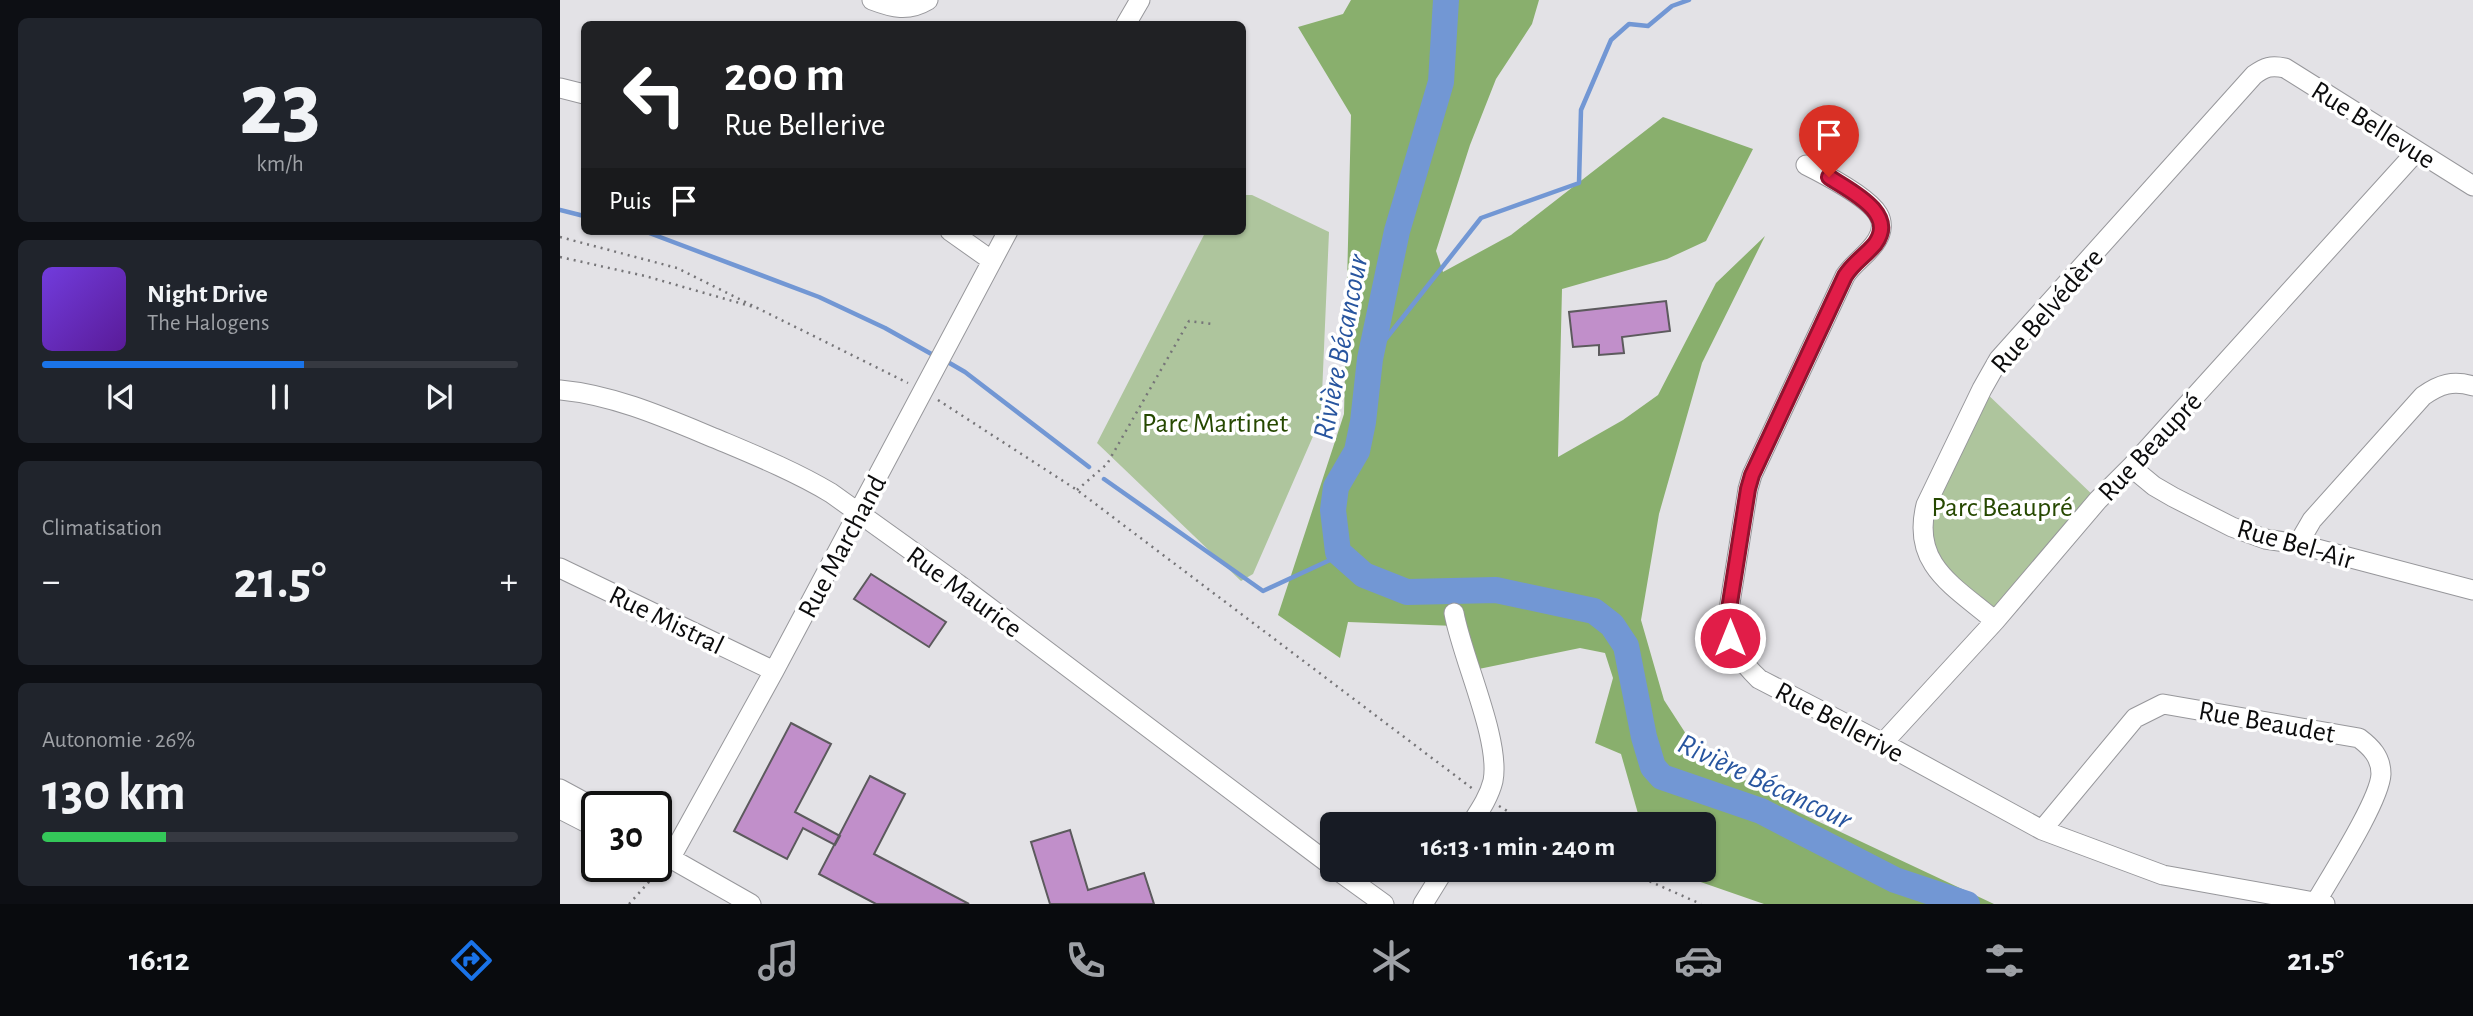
<!DOCTYPE html>
<html lang="fr">
<head>
<meta charset="utf-8">
<style>
  :root { --surface:#171b24; --page:#20242c; --text:#f1f3f6; --muted:#9ea1a6; --line:#363941; --accent:#1a73e8 }
  body { margin:0; font-family:"Alegreya Sans",sans-serif; background:var(--page); color:var(--text); height:100vh; display:flex; flex-direction:column; font-size:26px; white-space:nowrap }
  * { box-sizing:border-box; margin:0 }
  p { font-size:23px; color:var(--muted) }
  .icon { flex:none; width:38px; height:38px; fill:none; stroke:currentColor; stroke-width:2; stroke-linecap:round; stroke-linejoin:round }
  .map { position:relative; flex:1; overflow:hidden }
  .details { display:flex; flex-direction:column; gap:18px; padding:18px; background:#0d0f14; width:560px }
  .details>* { flex:none }
  .banner { position:absolute; left:21px; top:21px; width:665px; height:214px; border-radius:10px; box-shadow:0 2px 5px #0004; background:#202124; color:#fff; overflow:hidden }
  .speed { position:absolute; left:21px; top:791px; display:flex; gap:14px; font-size:35px; font-weight:700; text-align:center }
  .speed>* { display:grid; place-content:center; width:91px; height:91px; border-radius:50%; background:var(--surface); box-shadow:0 2px 5px #0004; line-height:1 }
  .speed .limit { border:4px solid #111; border-radius:10px; background:#fff; color:#111 }
  .pin { position:absolute; display:grid; place-items:center; width:60px; height:60px; color:#fff; margin:-72px -30px; border-radius:50% 50% 50% 0; rotate:-45deg; box-shadow:0 0 7px #0007 }
  .pin .icon { rotate:45deg }
  .me { position:absolute; width:77px; margin:-38px; rotate:0deg; stroke-linejoin:round; filter:drop-shadow(0 0 5px #0008) }
  .turn { display:flex; align-items:center; gap:24px; height:147px; padding:0 28px; font-size:32px }
  .turn .icon { width:91px; height:91px; stroke-width:2.5 }
  .turn b { display:block; font-size:49px; line-height:60px }
  .then { display:flex; align-items:center; height:66px; padding:0 28px; background:#0003; gap:14px; font-size:26px }
  .big { font-size:52px; font-weight:700; line-height:1.1 }
  .details .widget { flex:1; display:flex; flex-direction:column; justify-content:center; gap:10px; min-width:0; padding:0 24px; border-radius:10px; background:var(--page) }
  .details .dial { align-items:center; gap:0 }
  .dial b { font-size:91px; line-height:1 }
  .song { display:flex; align-items:center; gap:21px }
  .cover { width:84px; height:84px; border-radius:10px; background:linear-gradient(135deg,hsl(260 70% 55%),hsl(270 70% 35%)) }
  .played { height:7px; border-radius:4px; background:linear-gradient(90deg,var(--accent) 55%,var(--line) 55%) }
  .keys { display:flex; justify-content:space-around; direction:ltr }
  .heat { display:flex; justify-content:space-between; align-items:center; font-size:38px; direction:ltr }
  .charge { height:10px; border-radius:5px; background:linear-gradient(90deg,#34c759 26%,var(--line) 0) }
  .trip { position:absolute; left:760px; top:812px; width:396px; height:70px; border-radius:10px; background:var(--surface); box-shadow:0 2px 5px #0004; font-weight:700; line-height:70px; text-align:center }
  .tab-bar { display:flex; height:112px; justify-content:space-around; align-items:center; background:#090b0e; color:var(--muted) }
  .tab-bar .icon { width:49px; height:49px }
  .tab-bar .active { color:var(--accent) }
  .tab-bar b { font-size:32px; color:var(--text) }
  main { display:flex; flex:1; min-height:0 }
  .map>svg:first-child { display:block }
</style>
</head>
<body>
<main>
<section class="details">
<div class="widget dial"><b>23</b><p>km/h</p></div>
<div class="widget">
<div class="song"><i class="cover"></i><div><b>Night Drive</b><p>The Halogens</p></div></div>
<div class="played"></div>
<div class="keys"><svg class="icon" aria-label="previous" viewBox="0 0 24 24"><path d="M18 5L8 12l10 7zM5 5v14"/></svg><svg class="icon" aria-label="pause" viewBox="0 0 24 24"><path d="M8 5v14M16 5v14"/></svg><svg class="icon" aria-label="next" viewBox="0 0 24 24"><path d="M6 5l10 7-10 7zM19 5v14"/></svg></div>
</div>
<div class="widget"><p>Climatisation</p>
<div class="heat"><a>−</a><b class="big">21.5°</b><a>+</a></div>
</div>
<div class="widget"><p>Autonomie · 26%</p><b class="big">130 km</b><div class="charge"></div></div>
</section>
<div class="map">
<svg width="1913" height="904" viewBox="0 0 1913 904">
  <rect width="100%" height="100%" fill="#e3e2e6"/>
  <path fill="#aec59d" d="M683 195H692L769 232 761 418 693 574 681 581 537 443 646 231H682Z
    M1422 389 1538 500 1435 621 1385 578 1363 520Z"/>
  <path fill="#89af6d" d="M791 0H979L972 24 936 79 910 145 876 251 883 272 951 235 1103 117 1193 149 1146 241 1107 259 1002 289 998 457 1063 420 1098 395 1156 283 1205 236 1142 363 1099 514 1081 620 1104 700 1137 751 1238 812 1434 904H1204L1106 870H1143V824H1081L1061 754 1035 743 1053 678 1045 653 1020 648 909 671 896 626 788 622 780 658 718 615 784 414 791 115 738 27 783 14Z"/>
  <g fill="none" stroke-linecap="round" stroke-linejoin="round">
    <path stroke="#7297d4" stroke-width="4.5" d="M0 210 24 216
      M84 231 259 297 325 328 375 356
      M810 359 921 218 1019 183 1021 110 1051 40 1069 24 1088 26 1112 6 1129 0
      M386 361 405 372 529 467
      M544 479 703 591 770 560 778 552"/>
    <path stroke="#7297d4" stroke-width="26" d="M886 0 881 82 837 231 810 359 803 422 797 451 776 487 773 510 778 552 804 575 847 592 936 590 1034 611 1052 625 1066 646 1084 737 1093 767 1102 777 1201 811 1335 880 1407 904"/>
  </g>
  <path fill="#c18fca" stroke="#5c5a5d" stroke-width="2" d="M1106 301 1110 331 1062 337 1064 353 1039 355V345L1013 347 1009 312Z
    M311 574 386 622 369 647 294 599Z
    M231 723 271 744 235 812 280 836 275 845 243 828 227 859 174 831Z
    M310 776 345 794 314 854 409 904H316L259 874Z
    M510 830 528 890 584 873 594 904H490L471 842Z"/>
  <g fill="none" stroke-linecap="round" stroke-linejoin="round">
    <defs>
      <path id="minor" d="M312 0C333 8 348 12 368 0
        M566 24 580 0
        M0 88 24 94
        M1246 165C1264 174 1308 197 1318 214 1323 222 1322 232 1317 240 1309 254 1294 262 1285 276L1192 475 1188 489 1167 622C1171 646 1181 662 1199 679L1323 743 1482 830 1603 875 1765 904
        M390 231 431 260
        M0 390C55 395 108 419 159 440 197 456 236 472 271 493L398 584 772 866
        M1571 467 1594 486 1613 497 1672 527 1705 539 1738 544 1913 590
        M1738 544 1752 520 1863 396C1880 384 1893 380 1913 386
        M0 568 214 671
        M894 613C902 658 941 740 933 781 929 797 920 810 911 824
        M1435 621C1394 586 1351 565 1366 505L1422 389 1439 359 1694 75C1705 67 1711 65 1725 68L1913 186
        M1323 743 1435 621 1538 500 1571 467 1856 152
        M0 789 37 809
        M0 809 37 828
        M1482 830 1575 718 1603 704 1799 738C1811 747 1821 757 1821 774 1820 800 1771 876 1756 902
        M96 850 191 904
        M110 859 214 671 448 231
        M777 870 824 904
        M863 904 884 870"/>
    </defs>
    <use href="#minor" stroke="#97979b" stroke-width="21"/>
    <path stroke="#767578" stroke-width="2.5" stroke-dasharray="2 5" stroke-linecap="butt" d="M0 237 117 268 348 383
      M0 257 85 276 197 308
      M378 400 517 490 913 789
      M517 490 547 464 629 321 653 324
      M939 806 969 824
      M1064 870 1141 904
      M69 904 98 872"/>
    <use href="#minor" stroke="#fff" stroke-width="19"/>
  </g>
  <g fill="none" stroke-linecap="round" stroke-linejoin="round">
    <defs>
      <path id="route" d="M1170 638 1167 622 1188 489 1192 475 1285 276C1293 263 1305 256 1315 244 1338 213 1290 191 1269 177"/>
    </defs>
    <use href="#route" stroke="#92132f" stroke-width="18"/>
    <use href="#route" stroke="#e11d48" stroke-width="12"/>
  </g>
  <g text-anchor="middle" stroke-width="7" stroke-linejoin="round" paint-order="stroke">
    <g font-size="28" fill="#0c0c0d" stroke="#fff">
      <text transform="translate(1814 124) rotate(32)" y="10">Rue Bellevue</text>
      <text transform="translate(1486 310) rotate(-49)" y="10">Rue Belvédère</text>
      <text transform="translate(1589 446) rotate(-47)" y="10">Rue Beaupré</text>
      <text transform="translate(1736 543) rotate(16)" y="10">Rue Bel-Air</text>
      <text transform="translate(281 546) rotate(-62)" y="10">Rue Marchand</text>
      <text transform="translate(405 591) rotate(36)" y="10">Rue Maurice</text>
      <text transform="translate(107 619) rotate(26)" y="10">Rue Mistral</text>
      <text transform="translate(1280 721) rotate(28)" y="10">Rue Bellerive</text>
      <text transform="translate(1707 721) rotate(10)" y="10">Rue Beaudet</text>
    </g>
    <g font-size="28" fill="#264800" stroke="#fff">
      <text x="655" y="432">Parc Martinet</text>
      <text x="1442" y="516">Parc Beaupré</text>
    </g>
    <g font-size="30" font-style="italic" fill="#28559f" stroke="#fff">
      <text transform="translate(780 347) rotate(-79)" y="10">Rivière Bécancour</text>
      <text transform="translate(1205 781) rotate(25)" y="10">Rivière Bécancour</text>
    </g>
  </g>
</svg>
<div class="speed"><div class="limit">30</div></div>
<div class="pin" style="left:1269px;top:177px;background:#d93025"><svg class="icon" aria-label="arrive" viewBox="0 0 24 24"><path d="M6 21V4h12l-3 4 3 4H6"/></svg></div>
<svg class="me" style="left:1170px;top:638px" viewBox="-20 -20 40 40"><circle r="17" fill="#e11d48" stroke="#fff" stroke-width="3"/><path d="M0-11L8 9 0 5-8 9z" fill="#fff"/></svg>
<div class="trip">16:13 · 1 min · 240 m</div>
<div class="banner">
<div class="turn"><svg class="icon" aria-label="left" viewBox="0 0 24 24"><path d="M17 20v-9H6M10 6l-5 5 5 5"/></svg><div><b>200 m</b>Rue Bellerive</div></div>
<div class="then">Puis<svg class="icon" aria-label="arrive" viewBox="0 0 24 24"><path d="M6 21V4h12l-3 4 3 4H6"/></svg></div>
</div>
</div>
</main>
<nav class="tab-bar">
<b>16:12</b>
<svg class="icon active" aria-label="directions" viewBox="0 0 24 24"><path d="M12 3l9 9-9 9-9-9zM9 14v-3h6M13 9l2 2-2 2"/></svg>
<svg class="icon" aria-label="music" viewBox="0 0 24 24"><path d="M9 18V5l10-2v13"/><circle cx="6" cy="18" r="3"/><circle cx="16" cy="16" r="3"/></svg>
<svg class="icon" aria-label="phone" viewBox="0 0 24 24"><path d="M5 4h4l2 5-3 2q2 4 5 5l2-3 5 2v4C11 20 4 13 5 4z"/></svg>
<svg class="icon" aria-label="climate" viewBox="0 0 24 24"><path d="M12 3v18M4 7l16 10M4 17L20 7"/></svg>
<svg class="icon" aria-label="car" viewBox="0 0 24 24"><path d="M5 17H2v-5l4-1 3-4h7l3 4 3 1v5h-3M9 17h6M6 11h13"/><circle cx="7" cy="17" r="2"/><circle cx="17" cy="17" r="2"/></svg>
<svg class="icon" aria-label="filters" viewBox="0 0 24 24"><path d="M4 7h16M4 17h16"/><circle cx="9" cy="7" r="2"/><circle cx="15" cy="17" r="2"/></svg>
<b>21.5°</b>
</nav>
</body>
</html>
